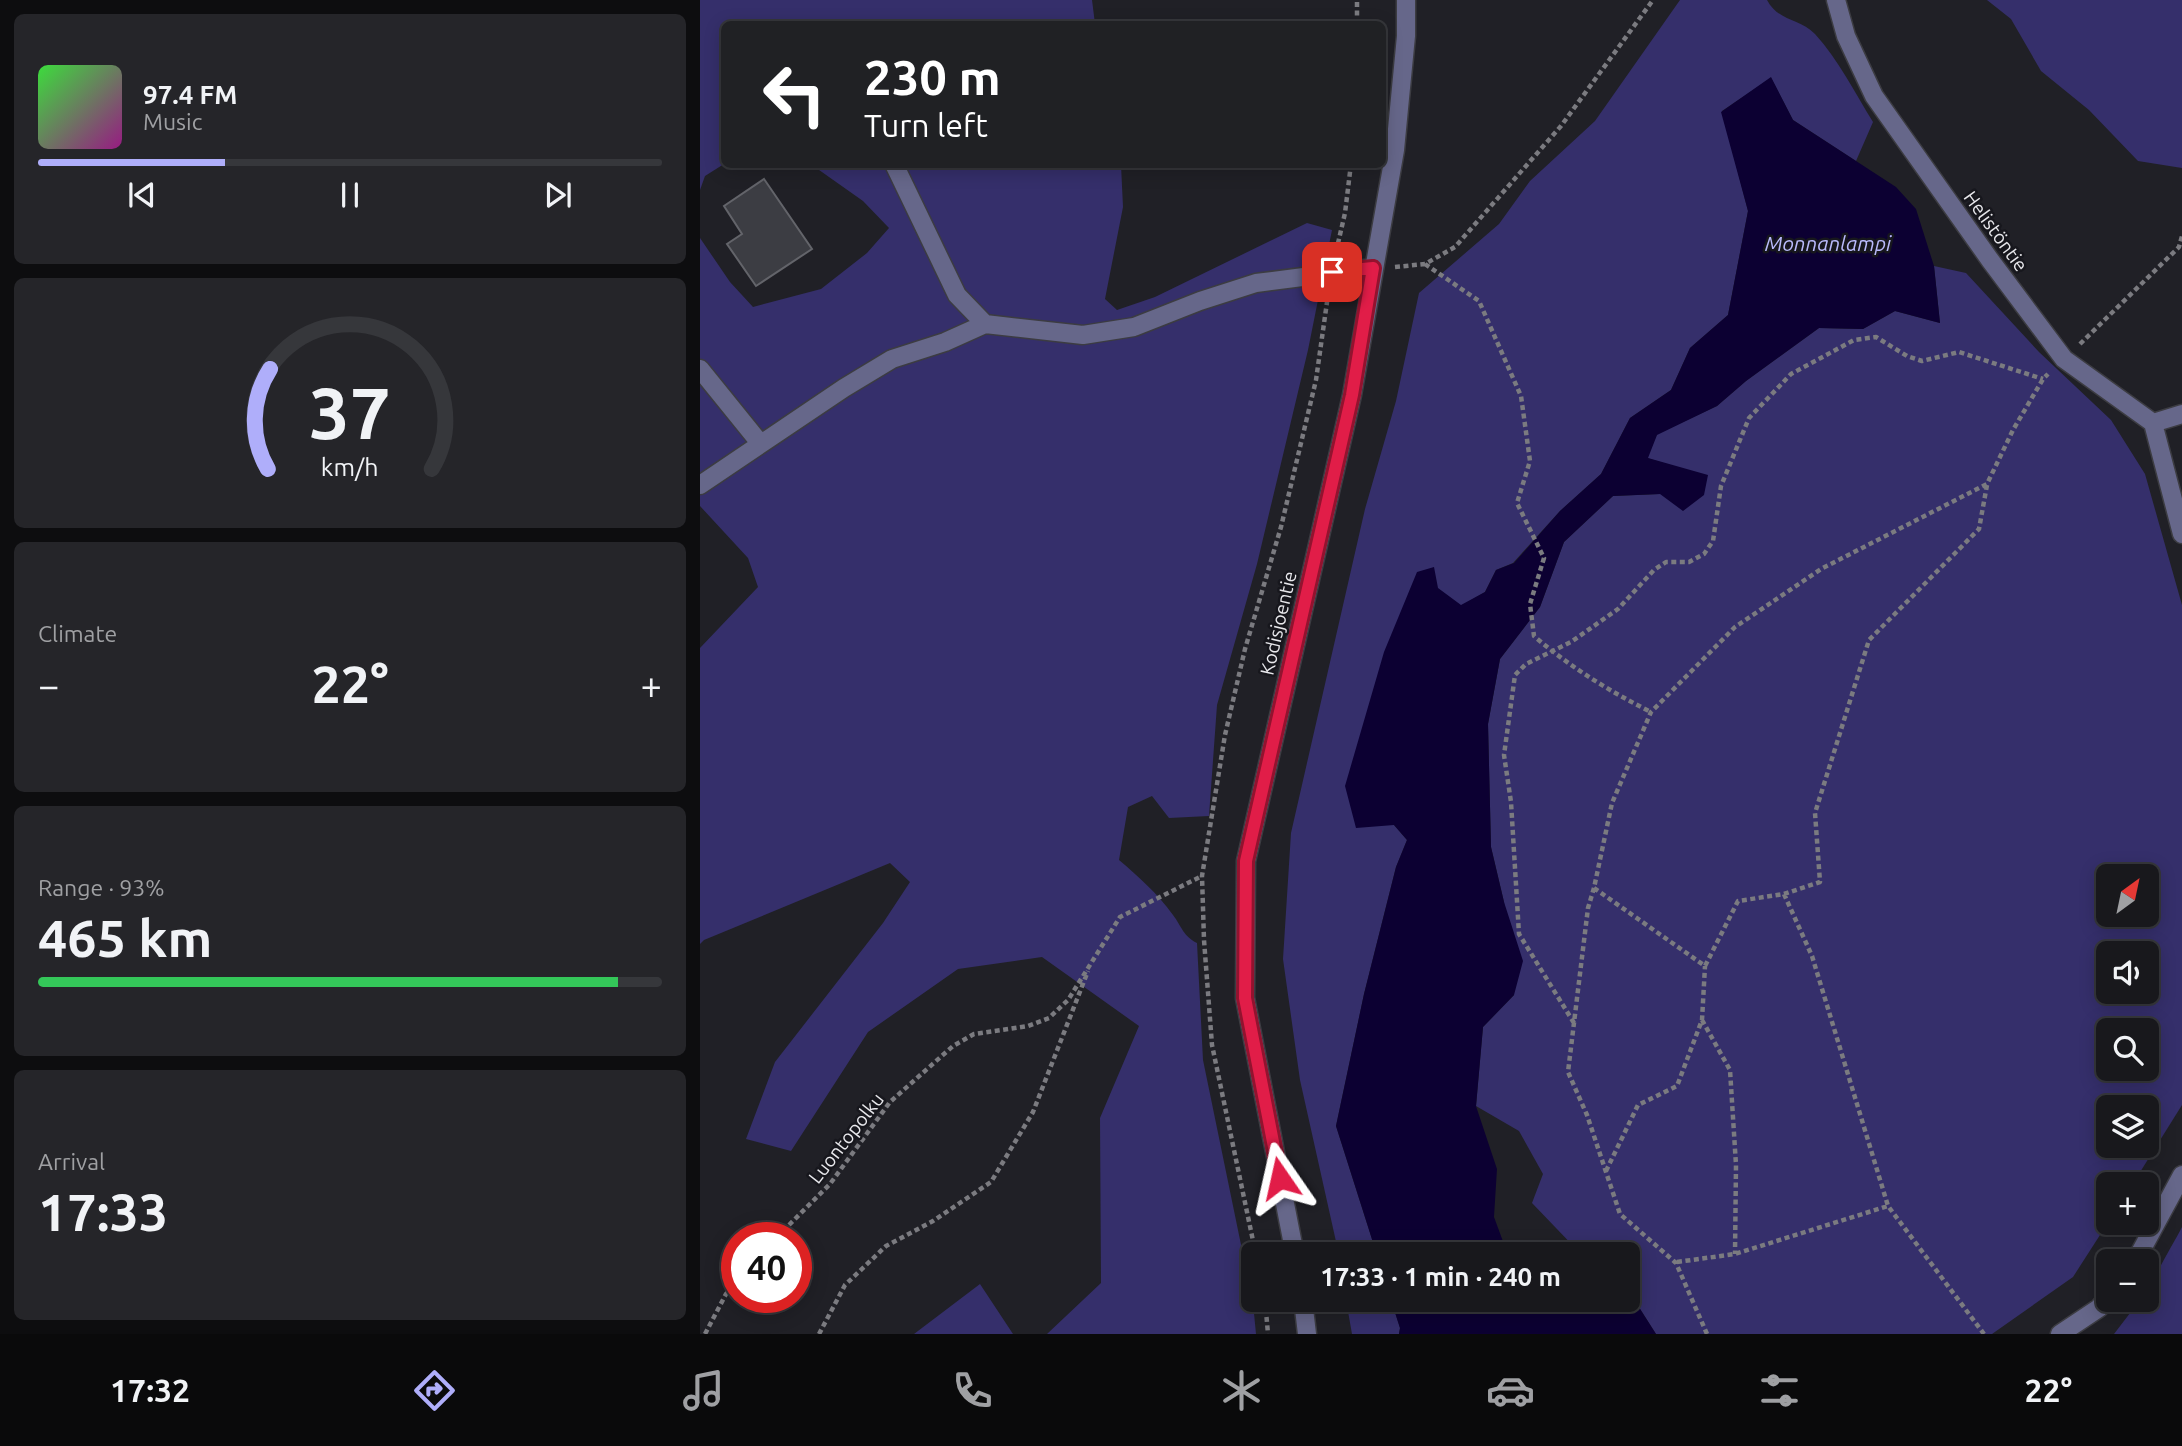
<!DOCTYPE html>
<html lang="en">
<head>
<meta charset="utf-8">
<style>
  :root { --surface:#18181c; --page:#252529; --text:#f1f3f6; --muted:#9fa0a3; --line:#36373b; --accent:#afaefa }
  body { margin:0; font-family:Ubuntu,sans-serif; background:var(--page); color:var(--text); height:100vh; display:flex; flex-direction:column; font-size:26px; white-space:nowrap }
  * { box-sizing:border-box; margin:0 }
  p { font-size:23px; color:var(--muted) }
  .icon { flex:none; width:38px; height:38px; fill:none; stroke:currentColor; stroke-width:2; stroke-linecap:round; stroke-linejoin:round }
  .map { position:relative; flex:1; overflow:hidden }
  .sheet { display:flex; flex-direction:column; gap:14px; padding:14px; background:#0d0d0f; width:700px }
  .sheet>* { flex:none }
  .guide { position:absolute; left:21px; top:21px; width:665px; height:147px; border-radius:10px; box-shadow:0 4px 18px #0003,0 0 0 2px var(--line); background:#202124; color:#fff; overflow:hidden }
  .needle { width:46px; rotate:33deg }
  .buttons { position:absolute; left:1396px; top:864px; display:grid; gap:14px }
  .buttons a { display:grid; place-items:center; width:63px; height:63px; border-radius:10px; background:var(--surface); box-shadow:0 4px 18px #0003,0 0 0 2px var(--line); font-size:35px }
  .speed { position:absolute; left:21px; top:1222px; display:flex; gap:14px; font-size:35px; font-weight:700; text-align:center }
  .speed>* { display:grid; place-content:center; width:91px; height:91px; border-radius:50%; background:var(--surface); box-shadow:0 4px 18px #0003,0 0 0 2px var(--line); line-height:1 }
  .speed .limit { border:10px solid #d22; background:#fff; color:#111 }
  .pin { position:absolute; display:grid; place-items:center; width:60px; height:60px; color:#fff; margin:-30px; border-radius:14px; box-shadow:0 4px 10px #0006 }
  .me { position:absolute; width:77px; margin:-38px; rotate:349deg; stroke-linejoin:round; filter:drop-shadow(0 0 5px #0008) }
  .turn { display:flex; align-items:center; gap:24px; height:147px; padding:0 28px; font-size:32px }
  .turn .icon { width:91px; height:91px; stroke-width:2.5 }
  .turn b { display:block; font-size:49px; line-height:60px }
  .big { font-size:52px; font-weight:700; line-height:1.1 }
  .sheet .tile { flex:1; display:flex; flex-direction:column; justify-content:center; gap:10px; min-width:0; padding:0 24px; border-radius:10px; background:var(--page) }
  .sheet .dial { align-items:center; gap:0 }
  .dial svg { height:182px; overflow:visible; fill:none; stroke:var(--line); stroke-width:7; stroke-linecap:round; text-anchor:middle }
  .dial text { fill:var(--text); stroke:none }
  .song { display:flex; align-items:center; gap:21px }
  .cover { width:84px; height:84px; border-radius:10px; background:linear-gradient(135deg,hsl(120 70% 55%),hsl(310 70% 35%)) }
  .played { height:7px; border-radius:4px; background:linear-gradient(90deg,var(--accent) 30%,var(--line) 30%) }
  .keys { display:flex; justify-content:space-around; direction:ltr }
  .heat { display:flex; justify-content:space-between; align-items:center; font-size:38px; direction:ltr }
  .charge { height:10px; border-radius:5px; background:linear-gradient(90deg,#34c759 93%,var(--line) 0) }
  .trip { position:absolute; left:541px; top:1242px; width:399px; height:70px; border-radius:10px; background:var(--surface); box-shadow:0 4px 18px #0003,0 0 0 2px var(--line); font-weight:700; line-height:70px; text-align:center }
  .dock { display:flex; height:112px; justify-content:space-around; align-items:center; background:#0a0a0b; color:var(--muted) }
  .dock .icon { width:49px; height:49px }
  .dock .selected { color:var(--accent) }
  .dock b { font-size:32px; color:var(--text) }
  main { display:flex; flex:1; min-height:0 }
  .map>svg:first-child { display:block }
</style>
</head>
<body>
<main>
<section class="sheet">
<div class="tile">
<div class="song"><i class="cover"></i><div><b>97.4 FM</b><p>Music</p></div></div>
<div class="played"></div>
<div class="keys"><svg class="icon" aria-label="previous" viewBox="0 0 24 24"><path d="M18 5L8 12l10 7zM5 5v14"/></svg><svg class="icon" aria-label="pause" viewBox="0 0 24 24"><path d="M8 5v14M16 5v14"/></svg><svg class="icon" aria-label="next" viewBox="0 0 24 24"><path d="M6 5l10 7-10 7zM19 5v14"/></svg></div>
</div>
<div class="tile dial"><svg viewBox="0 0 100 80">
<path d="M14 69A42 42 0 1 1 86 69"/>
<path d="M14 69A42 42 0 0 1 15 25" stroke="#afaefa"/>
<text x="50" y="56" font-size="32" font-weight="700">37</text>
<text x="50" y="72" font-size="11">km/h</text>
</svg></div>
<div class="tile"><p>Climate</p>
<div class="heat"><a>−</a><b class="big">22°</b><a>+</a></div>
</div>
<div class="tile"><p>Range · 93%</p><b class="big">465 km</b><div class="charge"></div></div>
<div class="tile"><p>Arrival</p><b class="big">17:33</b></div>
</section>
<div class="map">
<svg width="1482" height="1334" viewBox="0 0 1482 1334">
  <rect width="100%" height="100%" fill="#202026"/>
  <path fill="#352f6b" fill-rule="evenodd" d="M0 0H392L395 24H24V164L5 176 0 190Z
    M980 0H1067C1079 22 1099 18 1115 34 1138 59 1155 93 1173 122L1156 161 1093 120 1071 78 1022 111 1048 211 1028 315 990 348 971 390 930 418 901 474 860 511 813 563 796 570 785 592 761 606 737 588 694 825 707 840 696 867 664 994 636 1126 677 1255H639L600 1080 583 959 591 833 665 509 696 401 719 293 799 224 830 181 895 121Z
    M1287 0H1482V168L1438 161 1389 110 1341 71 1311 19Z
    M112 165H421L423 207 405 299 417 310 455 297 607 223 632 230 608 350 557 564 517 705 509 816 469 818 452 796 428 807 419 860C438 876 458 894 473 915 482 927 483 936 497 943L503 1060 553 1303 556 1334H347L401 1283 400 1118 439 1026 342 957 258 969 168 1032 91 1151 46 1139 75 1062 183 923 210 882 190 863 4 940 0 944V648L58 587 48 558 0 506V238L30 282 53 307 121 289 167 253 189 228 163 201Z
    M1234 266 1266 273 1339 352 1411 420 1445 474 1482 605V1105L1432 1185H1409V1221L1373 1277 1292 1334H956L928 1290V1255H883L880 1253 832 1203 843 1174 819 1131 776 1106 783 1027 814 995 804 902 791 847 788 724 800 659 840 607 864 542 913 496 960 494 970 465 947 458 957 434 1017 406 1046 381 1119 328 1163 329 1195 311 1240 323ZM1409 877H1447V915H1409ZM1409 954H1447V992H1409ZM1409 1031H1447V1069H1409ZM1409 1108H1447V1146H1409Z
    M1482 1227V1334H1414L1440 1300H1447C1447 1286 1474 1243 1482 1227Z
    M280 1284 313 1334H214Z
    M646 1300H691L700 1328 699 1334H652Z"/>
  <path fill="#0c0032" d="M1071 77 1093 120 1196 187 1216 209 1234 266 1240 323 1195 311 1163 329 1119 328 1046 381 1017 406 957 435 948 458 1008 475 1004 495 983 511 960 494 913 496 864 542 840 607 800 659 788 724 791 847 804 902 823 961 814 995 783 1027 776 1106 797 1169 794 1217 808 1255H677L636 1126 664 994 696 867 707 840 694 825 656 828 645 786 684 652 717 572 734 567 738 588 761 605 785 592 796 570 814 563 860 511 901 474 930 418 971 390 990 348 1028 315 1048 211 1021 112Z
    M928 1290 956 1334H699L700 1328 691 1300H928Z"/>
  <path fill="#3c3d43" stroke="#63646a" stroke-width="2" d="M64 179 112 249 56 286 27 244 42 234 24 206Z"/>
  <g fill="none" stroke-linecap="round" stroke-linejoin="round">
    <defs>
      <path id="minor" d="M1136 0 1146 36 1174 96 1290 260 1364 359 1453 423 1482 414
        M194 164 257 295 285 324
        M0 369 60 443
        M1453 423 1482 534
        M0 485 144 388 192 359 245 342 285 324 383 335 434 327 500 301 556 283 673 268
        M595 1255 545 998 546 861 652 395 695 150 706 36V0
        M1435 1262 1482 1175
        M603 1300 607 1334
        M1360 1334 1399 1308 1409 1296"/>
    </defs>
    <use href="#minor" stroke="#3c3c42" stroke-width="21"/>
    <path stroke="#7b7b80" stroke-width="4.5" stroke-dasharray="5 3.5" stroke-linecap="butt" d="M657 24V0
      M636 252 645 213 651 164
      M725 264 779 301 821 396 830 461 817 503 844 558 830 604 834 636C870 667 909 691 951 712
      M695 267 725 264 755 247 861 126 953 0
      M1380 344 1479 247 1482 236
      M894 888 1005 966 1038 901 1084 894 1120 882 1115 813 1169 640 1279 529 1287 485
      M1084 894 1112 956 1188 1206 1284 1334
      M1002 1020 1030 1070 1036 1165 1035 1254
      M874 1023 819 934 811 802 804 755 815 675 826 664 871 642 918 609 954 570 966 562H989L1004 554 1013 541 1021 486 1049 418 1091 374 1154 340 1176 337 1207 356 1222 361 1259 352 1343 379
      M906 1171 938 1105 977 1086 1002 1020 1005 966
      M77 1237 130 1184 190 1102 253 1046 274 1034 328 1026 349 1018 368 1000 420 917 502 876
      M556 1255 512 1045 504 940 502 876 525 735 545 649 581 527 616 380 628 295
      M977 1262 1035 1254 1188 1206
      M565 1300 568 1334
      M5 1334 26 1294 37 1282
      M119 1334 145 1285 186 1246 233 1221 291 1182 333 1112 388 971
      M1007 1334 976 1263 920 1214 887 1115 868 1072 888 908 894 888 912 803 951 712 1035 627 1121 569 1287 484 1313 430 1343 379 1348 374"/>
    <use href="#minor" stroke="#66678a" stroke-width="18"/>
  </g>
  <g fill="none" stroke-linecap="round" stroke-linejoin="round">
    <defs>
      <path id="route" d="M580 1178 545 998 546 861 652 395 673 268 632 272"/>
    </defs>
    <use href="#route" stroke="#92132f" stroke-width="18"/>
    <use href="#route" stroke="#e11d48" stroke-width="12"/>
  </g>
  <g text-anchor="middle" stroke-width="5" stroke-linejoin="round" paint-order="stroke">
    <g font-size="19" fill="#e8e8ec" stroke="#17171d">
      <text transform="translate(1296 231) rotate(54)" y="7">Helistöntie</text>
      <text transform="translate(578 623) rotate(-77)" y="7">Kodisjoentie</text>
      <text transform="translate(146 1138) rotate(-52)" y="7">Luontopolku</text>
    </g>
    <g font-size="21" font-style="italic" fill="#b9bafb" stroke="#17171d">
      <text x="1128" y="251">Monnanlampi</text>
    </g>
  </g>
</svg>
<div class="buttons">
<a><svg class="needle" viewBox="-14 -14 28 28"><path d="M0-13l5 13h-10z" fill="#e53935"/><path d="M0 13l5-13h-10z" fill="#9fa0a3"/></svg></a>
<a><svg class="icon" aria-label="sound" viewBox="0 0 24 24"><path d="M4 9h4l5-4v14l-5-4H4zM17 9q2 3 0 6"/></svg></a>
<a><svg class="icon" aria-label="search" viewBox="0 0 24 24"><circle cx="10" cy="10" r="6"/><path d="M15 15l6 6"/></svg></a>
<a><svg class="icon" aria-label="layers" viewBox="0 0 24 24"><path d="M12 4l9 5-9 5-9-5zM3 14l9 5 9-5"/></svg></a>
<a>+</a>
<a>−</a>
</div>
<div class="speed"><div class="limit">40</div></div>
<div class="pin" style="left:632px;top:272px;background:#d93025"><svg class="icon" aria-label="arrive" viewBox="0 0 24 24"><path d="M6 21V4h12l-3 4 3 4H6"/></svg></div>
<svg class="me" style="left:580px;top:1178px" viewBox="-20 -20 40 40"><path d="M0-17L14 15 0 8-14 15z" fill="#e11d48" stroke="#fff" stroke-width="4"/></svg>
<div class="trip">17:33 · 1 min · 240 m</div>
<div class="guide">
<div class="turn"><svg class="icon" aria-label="left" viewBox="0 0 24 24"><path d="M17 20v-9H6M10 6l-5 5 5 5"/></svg><div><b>230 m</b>Turn left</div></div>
</div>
</div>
</main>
<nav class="dock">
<b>17:32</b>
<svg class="icon selected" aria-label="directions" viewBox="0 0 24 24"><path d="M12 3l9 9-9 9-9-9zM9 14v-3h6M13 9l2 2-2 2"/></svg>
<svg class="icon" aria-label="music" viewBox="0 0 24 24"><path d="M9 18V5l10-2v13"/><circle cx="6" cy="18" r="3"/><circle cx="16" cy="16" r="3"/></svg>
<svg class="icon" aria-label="phone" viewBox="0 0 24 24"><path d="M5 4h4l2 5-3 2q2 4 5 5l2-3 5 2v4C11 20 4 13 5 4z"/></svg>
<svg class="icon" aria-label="climate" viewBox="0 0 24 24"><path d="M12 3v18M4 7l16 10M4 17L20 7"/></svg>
<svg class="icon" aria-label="car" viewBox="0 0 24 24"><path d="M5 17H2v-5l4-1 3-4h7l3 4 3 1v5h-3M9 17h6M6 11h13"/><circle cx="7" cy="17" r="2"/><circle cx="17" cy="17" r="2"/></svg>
<svg class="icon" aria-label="filters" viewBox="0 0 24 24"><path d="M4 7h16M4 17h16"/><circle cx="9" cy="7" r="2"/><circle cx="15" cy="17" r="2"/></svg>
<b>22°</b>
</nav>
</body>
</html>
